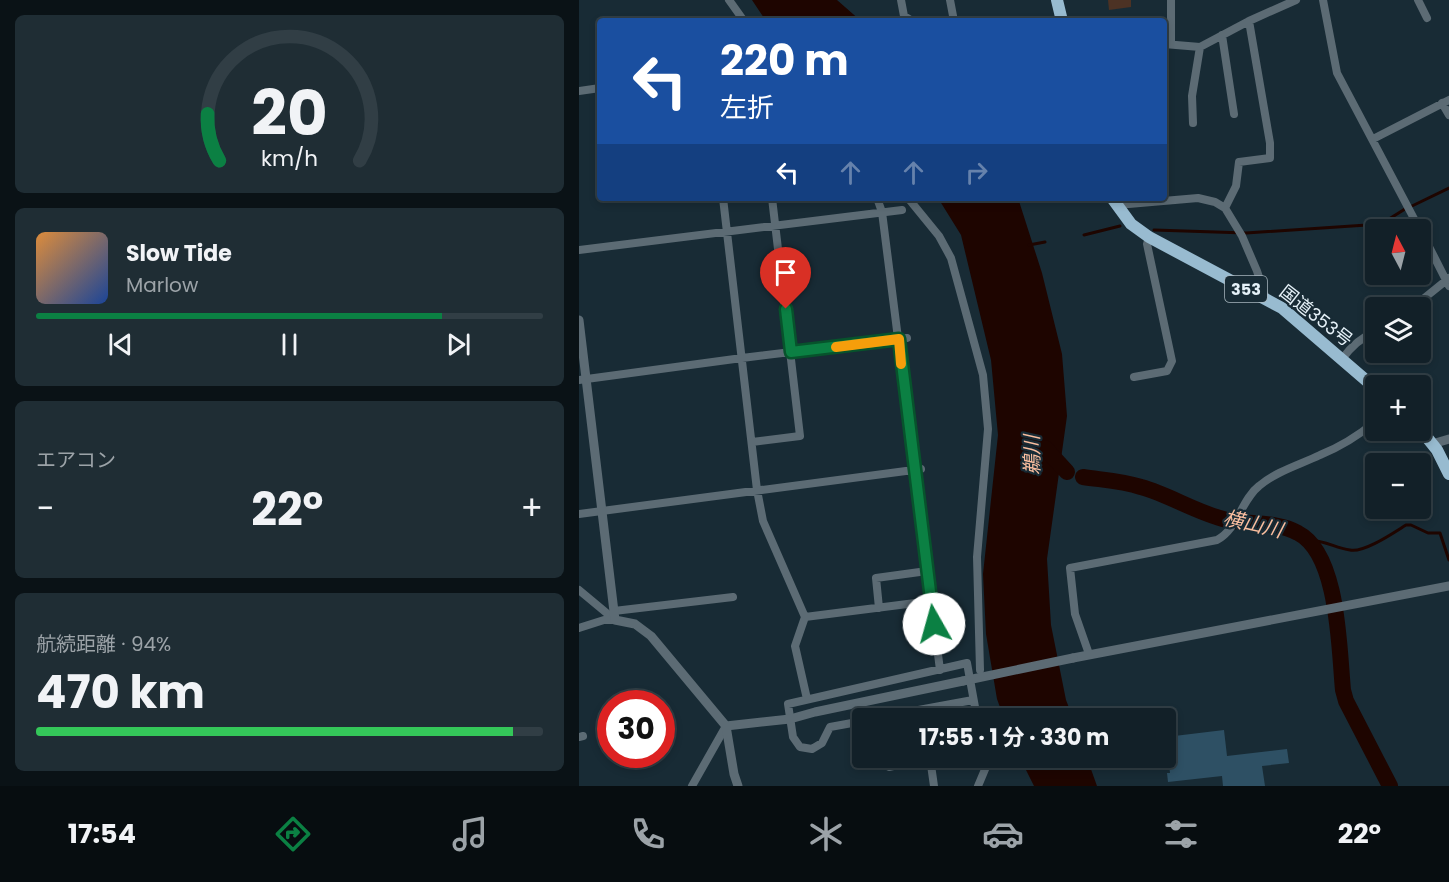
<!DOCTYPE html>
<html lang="ja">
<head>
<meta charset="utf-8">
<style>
  :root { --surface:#122028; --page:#1f2d34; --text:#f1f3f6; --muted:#9ca3a8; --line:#313e45; --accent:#0b8043 }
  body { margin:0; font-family:Poppins,"Noto Sans JP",sans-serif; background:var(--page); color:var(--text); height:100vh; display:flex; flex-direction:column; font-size:22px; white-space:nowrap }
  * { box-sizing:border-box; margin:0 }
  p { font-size:20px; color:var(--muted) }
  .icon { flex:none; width:33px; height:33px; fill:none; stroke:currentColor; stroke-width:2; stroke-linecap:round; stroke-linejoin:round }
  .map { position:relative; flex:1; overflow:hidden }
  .sheet { display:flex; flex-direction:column; gap:15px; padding:15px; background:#0a1216; width:579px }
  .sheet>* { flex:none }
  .top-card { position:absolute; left:18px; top:18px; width:570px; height:183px; border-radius:6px; box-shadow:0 3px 9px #0003,0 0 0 2px var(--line); background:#1a4fa0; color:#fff; overflow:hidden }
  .needle { width:39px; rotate:353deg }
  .buttons { position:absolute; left:786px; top:219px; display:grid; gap:12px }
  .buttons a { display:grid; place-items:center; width:66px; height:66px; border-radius:6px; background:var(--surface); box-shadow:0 3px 9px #0003,0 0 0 2px var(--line); font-size:30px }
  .speed { position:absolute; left:18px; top:690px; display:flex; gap:12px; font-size:30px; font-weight:700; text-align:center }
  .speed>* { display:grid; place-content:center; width:78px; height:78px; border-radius:50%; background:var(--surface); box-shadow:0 3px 9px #0003,0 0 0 2px var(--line); line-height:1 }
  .speed .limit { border:9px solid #d22; background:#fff; color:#111 }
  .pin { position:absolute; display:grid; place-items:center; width:51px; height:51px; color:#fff; margin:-62px -26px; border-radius:50% 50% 50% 0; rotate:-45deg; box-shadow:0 0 6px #0007 }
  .pin .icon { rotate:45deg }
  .me { position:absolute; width:66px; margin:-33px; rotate:353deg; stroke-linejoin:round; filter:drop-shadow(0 0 4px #0008) }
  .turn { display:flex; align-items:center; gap:21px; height:126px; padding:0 24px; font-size:27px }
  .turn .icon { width:78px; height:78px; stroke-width:2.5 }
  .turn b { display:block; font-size:42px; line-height:51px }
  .lanes { display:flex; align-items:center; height:57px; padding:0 24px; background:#0003; justify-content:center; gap:30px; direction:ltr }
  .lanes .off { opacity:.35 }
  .big { font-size:45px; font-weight:700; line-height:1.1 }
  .sheet .widget { flex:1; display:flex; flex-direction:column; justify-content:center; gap:9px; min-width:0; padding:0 21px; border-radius:9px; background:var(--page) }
  .sheet .dial { align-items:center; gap:0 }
  .dial svg { height:156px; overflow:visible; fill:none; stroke:var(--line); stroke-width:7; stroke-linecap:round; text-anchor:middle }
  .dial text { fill:var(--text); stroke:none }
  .song { display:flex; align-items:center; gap:18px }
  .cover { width:72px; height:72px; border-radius:9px; background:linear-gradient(135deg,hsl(30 70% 55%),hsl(220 70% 35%)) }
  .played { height:6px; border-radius:3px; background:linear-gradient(90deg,var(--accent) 80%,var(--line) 80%) }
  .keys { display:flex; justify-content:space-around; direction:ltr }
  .heat { display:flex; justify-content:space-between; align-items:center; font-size:33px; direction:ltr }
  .charge { height:9px; border-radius:4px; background:linear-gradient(90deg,#34c759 94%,var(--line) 0) }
  .trip { position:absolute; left:273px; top:708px; width:324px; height:60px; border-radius:6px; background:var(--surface); box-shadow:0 3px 9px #0003,0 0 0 2px var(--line); font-weight:700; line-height:60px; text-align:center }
  .tabs { display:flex; height:96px; justify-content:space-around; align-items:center; background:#070d10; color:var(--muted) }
  .tabs .icon { width:42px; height:42px }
  .tabs .active { color:var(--accent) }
  .tabs b { font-size:27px; color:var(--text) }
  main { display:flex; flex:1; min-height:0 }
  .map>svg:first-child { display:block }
</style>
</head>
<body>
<main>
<section class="sheet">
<div class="widget dial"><svg viewBox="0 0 100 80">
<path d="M14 69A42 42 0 1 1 86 69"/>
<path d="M14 69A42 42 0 0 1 8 45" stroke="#0b8043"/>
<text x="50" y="56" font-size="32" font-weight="700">20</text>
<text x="50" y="72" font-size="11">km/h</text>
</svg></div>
<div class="widget">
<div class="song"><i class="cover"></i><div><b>Slow Tide</b><p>Marlow</p></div></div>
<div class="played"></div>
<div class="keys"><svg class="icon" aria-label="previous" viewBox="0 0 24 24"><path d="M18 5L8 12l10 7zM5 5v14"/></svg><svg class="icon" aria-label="pause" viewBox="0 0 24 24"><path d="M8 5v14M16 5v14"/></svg><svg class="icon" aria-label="next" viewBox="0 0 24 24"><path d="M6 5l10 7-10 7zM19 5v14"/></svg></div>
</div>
<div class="widget"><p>エアコン</p>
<div class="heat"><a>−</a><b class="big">22°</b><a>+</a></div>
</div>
<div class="widget"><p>航続距離 · 94%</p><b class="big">470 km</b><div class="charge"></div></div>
</section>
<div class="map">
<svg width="870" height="786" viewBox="0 0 870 786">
  <rect width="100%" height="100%" fill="#182b35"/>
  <path fill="#4c3224" d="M529 0H552V7L530 10Z"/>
  <path fill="#1e0500" d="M173 0H258L282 21H187Z
    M359 198H439L463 273 483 354 488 416 468 559 472 625 487 700 494 718H425L418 699 407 634 404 574 419 435 412 360 382 235Z
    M441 758H508L518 786H455Z"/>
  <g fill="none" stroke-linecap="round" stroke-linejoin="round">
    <path stroke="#1e0500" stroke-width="3" d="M833 206 870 188
      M575 230 667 233 788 225 810 219 826 209
      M505 235 541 226
      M450 245 466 242
      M730 540C748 541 756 548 771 550 785 553 814 533 827 525H832L849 533H861L870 560"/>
    <path stroke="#1e0500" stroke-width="16" d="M466 448 488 472
      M504 477C524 480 543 481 562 487 591 495 618 513 648 520 671 525 698 521 719 533 760 554 760 650 764 690L767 701 811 786"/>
  </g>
  <path fill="#2e5064" d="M645 730 648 756 708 749 710 763 683 766 686 786H644L643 776 589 782 588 773H591L587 737Z"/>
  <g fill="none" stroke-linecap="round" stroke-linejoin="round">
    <path stroke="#5c6b74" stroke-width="8" d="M150 0 165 21
      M322 0 325 16 333 21
      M371 0 375 21
      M592 0V44
      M744 0 758 73 841 230
      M839 0 848 18
      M643 35 655 114
      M585 44 621 47 670 21 717 0
      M0 91 21 88
      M863 103 870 115
      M614 123 613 96 621 47
      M794 139 870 100
      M144 198 178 490 184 521 226 617 216 646 228 699
      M298 198 303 212 361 670
      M329 198 360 236 372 258 404 375 409 429 398 557 401 670
      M538 205 619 198 636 202 646 208 663 236 678 271 687 299
      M646 208 657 186 660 162 691 158V143L670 21
      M842 231 870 286
      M0 250 323 210
      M833 308 870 278
      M763 359C771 348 783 337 796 332
      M555 377 588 371 593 361 568 244 570 237
      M0 380 163 358 328 338
      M173 442 221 436 193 198
      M0 514 342 469
      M0 590 36 620
      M300 608 297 578 348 571
      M35 611 154 597
      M226 617 352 601
      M0 628 25 620H36
      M510 654 496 614 491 568 638 540C659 529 662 500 680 486 698 471 720 465 741 455 761 447 780 435 796 422
      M296 718 394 700
      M284 721 251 727 243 743 233 749 221 747 214 737 209 704 388 663 398 718
      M0 737 4 736
      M306 758 310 767 349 758
      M351 758 355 786
      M113 786 147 726
      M399 786 407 767 406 758"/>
    <path stroke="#5c6b74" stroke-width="9" d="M0 320 36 620 56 624 72 636 147 726 155 774 159 786
      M853 444 870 439
      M494 658 870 586
      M147 726 211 719 236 712 384 681"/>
    <path stroke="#98bbd0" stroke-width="12" d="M478 0 483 21
      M533 198 552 224 570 237 703 308 796 388
      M842 430 858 450 870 474"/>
    <path stroke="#5c6b74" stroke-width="9" d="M384 681 494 658"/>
  </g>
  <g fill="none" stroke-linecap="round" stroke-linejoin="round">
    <defs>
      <path id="route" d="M207 309 212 352 320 339 355 624"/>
    </defs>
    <use href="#route" stroke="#07532c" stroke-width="15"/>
    <use href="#route" stroke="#0b8043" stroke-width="10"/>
    <path stroke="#f59e0b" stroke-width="10" d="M257 347 320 339 322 364"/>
  </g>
  <g text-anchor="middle" stroke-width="4.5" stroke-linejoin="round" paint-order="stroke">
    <rect fill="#182b35" stroke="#a8b6be" stroke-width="1.5" x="646" y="276" width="42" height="26" rx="4.5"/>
    <g font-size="16" font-weight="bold" fill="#e5f1f8">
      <text x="667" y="295">353</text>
    </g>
    <g font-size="18" fill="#e5f1f8" stroke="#182b35">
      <text transform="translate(737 316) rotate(38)" y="6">国道353号</text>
    </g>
    <g font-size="20" font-style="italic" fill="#fabe9f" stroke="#182b35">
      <text transform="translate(453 455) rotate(-91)" y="7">鵜川</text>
      <text transform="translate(674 524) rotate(13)" y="7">横山川</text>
    </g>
  </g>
</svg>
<div class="buttons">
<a><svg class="needle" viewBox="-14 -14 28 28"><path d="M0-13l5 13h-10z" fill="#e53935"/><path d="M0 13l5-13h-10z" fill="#9ca3a8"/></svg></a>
<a><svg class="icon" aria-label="layers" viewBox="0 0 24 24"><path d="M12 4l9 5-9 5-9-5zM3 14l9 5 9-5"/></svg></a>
<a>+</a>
<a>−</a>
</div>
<div class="speed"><div class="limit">30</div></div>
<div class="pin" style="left:207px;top:309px;background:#d93025"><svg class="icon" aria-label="arrive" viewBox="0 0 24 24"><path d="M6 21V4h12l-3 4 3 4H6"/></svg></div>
<svg class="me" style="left:355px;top:624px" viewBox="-20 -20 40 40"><circle r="19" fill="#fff"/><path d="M0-13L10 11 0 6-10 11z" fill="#0b8043"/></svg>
<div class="trip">17:55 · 1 分 · 330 m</div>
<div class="top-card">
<div class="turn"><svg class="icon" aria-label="left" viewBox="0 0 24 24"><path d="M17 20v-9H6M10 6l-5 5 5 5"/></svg><div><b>220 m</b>左折</div></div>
<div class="lanes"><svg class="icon" aria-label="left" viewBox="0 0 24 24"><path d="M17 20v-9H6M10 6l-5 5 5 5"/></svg><svg class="icon off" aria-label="ahead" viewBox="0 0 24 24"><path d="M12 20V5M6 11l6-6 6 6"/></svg><svg class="icon off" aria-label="ahead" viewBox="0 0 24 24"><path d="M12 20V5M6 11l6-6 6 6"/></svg><svg class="icon off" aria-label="right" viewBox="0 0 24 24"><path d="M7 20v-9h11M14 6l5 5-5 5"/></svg></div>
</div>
</div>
</main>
<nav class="tabs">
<b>17:54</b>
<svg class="icon active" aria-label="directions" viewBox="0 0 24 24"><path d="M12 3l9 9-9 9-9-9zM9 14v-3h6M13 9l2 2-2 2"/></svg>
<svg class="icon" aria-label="music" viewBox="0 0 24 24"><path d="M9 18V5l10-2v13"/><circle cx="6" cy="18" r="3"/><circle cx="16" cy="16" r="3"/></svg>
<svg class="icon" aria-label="phone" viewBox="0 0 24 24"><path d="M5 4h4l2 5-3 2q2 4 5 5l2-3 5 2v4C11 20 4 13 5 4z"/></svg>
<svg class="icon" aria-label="climate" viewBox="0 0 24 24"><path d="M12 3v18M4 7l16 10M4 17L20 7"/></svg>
<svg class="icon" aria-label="car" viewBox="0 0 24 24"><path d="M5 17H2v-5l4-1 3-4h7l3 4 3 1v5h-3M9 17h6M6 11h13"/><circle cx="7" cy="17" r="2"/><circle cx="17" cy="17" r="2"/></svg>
<svg class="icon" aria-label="filters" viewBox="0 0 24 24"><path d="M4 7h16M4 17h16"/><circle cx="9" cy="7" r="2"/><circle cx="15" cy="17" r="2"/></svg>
<b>22°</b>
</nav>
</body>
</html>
